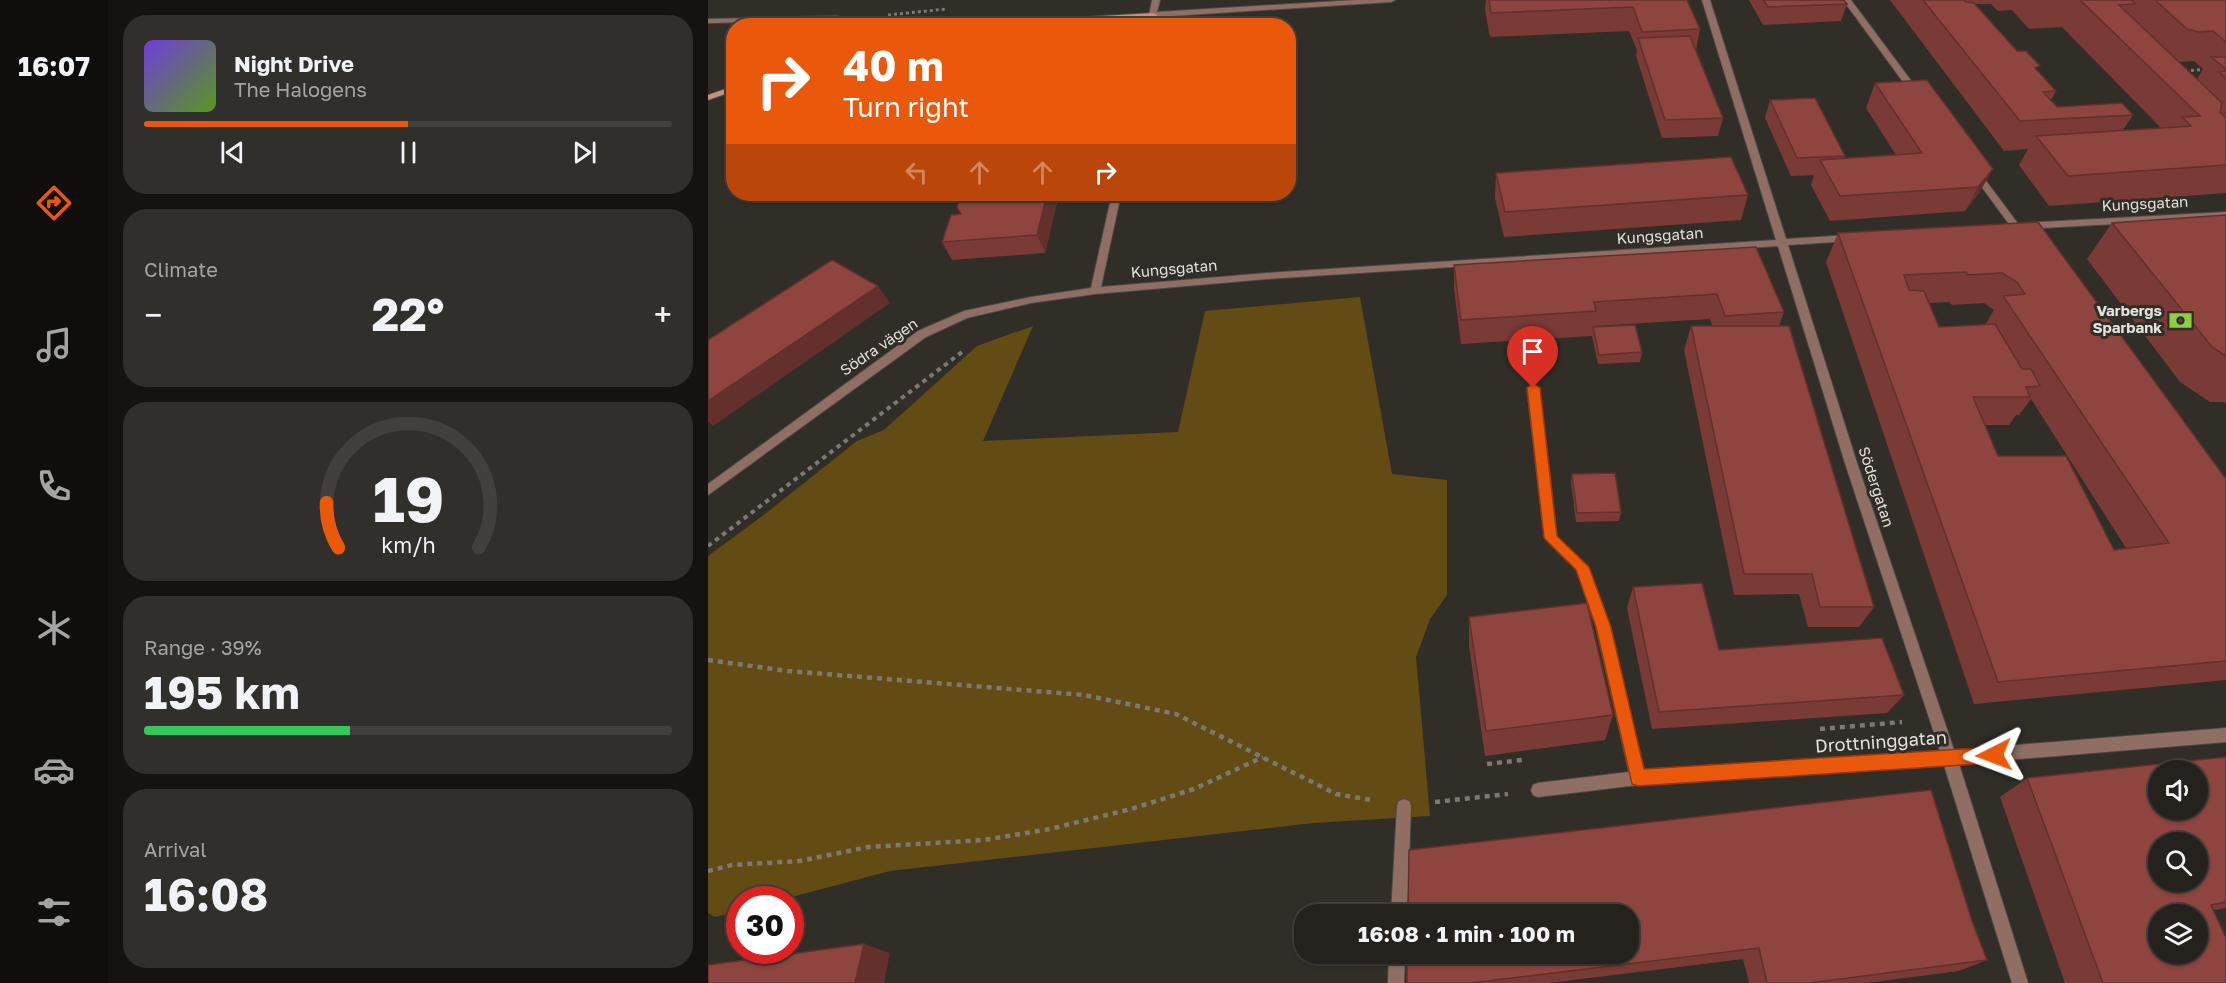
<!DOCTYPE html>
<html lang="en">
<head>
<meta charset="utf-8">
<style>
  :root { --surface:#25221e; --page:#312f2b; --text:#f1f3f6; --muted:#a3a4a4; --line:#423f3c; --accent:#ea580c }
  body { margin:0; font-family:"Golos Text",sans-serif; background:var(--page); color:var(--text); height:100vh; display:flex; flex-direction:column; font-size:22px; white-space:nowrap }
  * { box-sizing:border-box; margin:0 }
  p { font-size:20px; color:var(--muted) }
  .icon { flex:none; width:33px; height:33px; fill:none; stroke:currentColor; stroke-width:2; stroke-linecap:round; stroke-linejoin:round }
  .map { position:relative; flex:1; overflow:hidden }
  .sheet { display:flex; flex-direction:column; gap:15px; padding:15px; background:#141310; width:600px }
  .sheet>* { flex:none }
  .banner { position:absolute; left:18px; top:18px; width:570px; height:183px; border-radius:24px; box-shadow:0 2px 4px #0004,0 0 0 2px var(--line); background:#ea580c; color:#fff; overflow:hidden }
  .fabs { position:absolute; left:1440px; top:760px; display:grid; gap:12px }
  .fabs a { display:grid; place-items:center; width:60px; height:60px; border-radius:50%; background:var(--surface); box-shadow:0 2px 4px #0004,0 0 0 2px var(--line); font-size:30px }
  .speed { position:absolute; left:18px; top:886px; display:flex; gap:12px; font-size:30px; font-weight:700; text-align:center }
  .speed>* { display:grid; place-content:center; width:78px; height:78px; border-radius:50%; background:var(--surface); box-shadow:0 2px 4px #0004,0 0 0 2px var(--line); line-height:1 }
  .speed .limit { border:9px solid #d22; background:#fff; color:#111 }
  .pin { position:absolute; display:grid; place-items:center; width:51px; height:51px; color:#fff; margin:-62px -26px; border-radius:50% 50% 50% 0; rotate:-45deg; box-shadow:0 0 6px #0007 }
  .pin .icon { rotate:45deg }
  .me { position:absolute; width:66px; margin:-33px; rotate:267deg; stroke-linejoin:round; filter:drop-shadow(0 0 4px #0008) }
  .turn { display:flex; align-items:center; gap:21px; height:126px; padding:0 18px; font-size:27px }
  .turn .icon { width:78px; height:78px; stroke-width:2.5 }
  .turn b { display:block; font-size:42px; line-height:51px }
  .lanes { display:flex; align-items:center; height:57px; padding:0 18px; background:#0003; justify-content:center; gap:30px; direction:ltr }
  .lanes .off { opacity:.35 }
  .big { font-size:45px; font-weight:700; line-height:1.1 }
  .sheet .tile { flex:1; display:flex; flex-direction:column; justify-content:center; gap:9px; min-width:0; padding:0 21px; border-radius:24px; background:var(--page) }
  .sheet .dial { align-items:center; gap:0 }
  .dial svg { height:156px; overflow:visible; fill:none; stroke:var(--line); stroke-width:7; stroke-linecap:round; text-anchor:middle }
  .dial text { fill:var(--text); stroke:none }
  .song { display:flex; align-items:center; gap:18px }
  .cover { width:72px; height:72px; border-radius:9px; background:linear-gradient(135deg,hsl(260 70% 55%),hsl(90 70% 35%)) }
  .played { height:6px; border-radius:3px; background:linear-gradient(90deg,var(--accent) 50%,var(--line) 50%) }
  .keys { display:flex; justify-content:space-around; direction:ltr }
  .heat { display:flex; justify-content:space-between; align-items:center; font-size:33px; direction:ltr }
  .charge { height:9px; border-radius:4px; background:linear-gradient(90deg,#34c759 39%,var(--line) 0) }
  .trip { position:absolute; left:586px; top:904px; width:345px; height:60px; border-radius:24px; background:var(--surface); box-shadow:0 2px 4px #0004,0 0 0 2px var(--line); font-weight:700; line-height:60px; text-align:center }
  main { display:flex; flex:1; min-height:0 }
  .dock { display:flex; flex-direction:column; width:108px; justify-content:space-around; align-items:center; background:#0f0e0c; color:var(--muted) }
  .dock .icon { width:42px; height:42px }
  .dock .active { color:var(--accent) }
  .dock b { font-size:27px; color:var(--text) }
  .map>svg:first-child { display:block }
</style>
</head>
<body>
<main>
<nav class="dock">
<b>16:07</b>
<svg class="icon active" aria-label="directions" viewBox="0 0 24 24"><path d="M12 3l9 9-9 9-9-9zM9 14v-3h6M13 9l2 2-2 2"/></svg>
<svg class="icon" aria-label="music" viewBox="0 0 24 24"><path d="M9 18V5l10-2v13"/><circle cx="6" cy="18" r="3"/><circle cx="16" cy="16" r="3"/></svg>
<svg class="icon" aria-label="phone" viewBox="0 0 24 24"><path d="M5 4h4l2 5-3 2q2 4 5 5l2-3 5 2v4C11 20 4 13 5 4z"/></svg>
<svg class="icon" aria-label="climate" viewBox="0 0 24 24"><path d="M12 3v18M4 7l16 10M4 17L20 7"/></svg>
<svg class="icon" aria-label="car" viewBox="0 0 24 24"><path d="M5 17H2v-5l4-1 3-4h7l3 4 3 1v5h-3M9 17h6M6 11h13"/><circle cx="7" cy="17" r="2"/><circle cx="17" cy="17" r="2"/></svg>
<svg class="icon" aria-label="filters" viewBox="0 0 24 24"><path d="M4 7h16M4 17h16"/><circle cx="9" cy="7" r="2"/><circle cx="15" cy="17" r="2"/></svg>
</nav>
<section class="sheet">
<div class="tile">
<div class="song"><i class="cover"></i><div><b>Night Drive</b><p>The Halogens</p></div></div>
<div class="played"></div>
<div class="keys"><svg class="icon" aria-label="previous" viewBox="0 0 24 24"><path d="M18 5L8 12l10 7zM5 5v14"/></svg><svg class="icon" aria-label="pause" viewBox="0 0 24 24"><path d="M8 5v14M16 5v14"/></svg><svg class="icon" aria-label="next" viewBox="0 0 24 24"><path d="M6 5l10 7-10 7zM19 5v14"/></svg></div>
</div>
<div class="tile"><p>Climate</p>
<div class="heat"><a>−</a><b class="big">22°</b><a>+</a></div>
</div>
<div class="tile dial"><svg viewBox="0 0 100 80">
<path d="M14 69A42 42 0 1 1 86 69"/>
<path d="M14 69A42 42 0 0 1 8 46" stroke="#ea580c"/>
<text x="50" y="56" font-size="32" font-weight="700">19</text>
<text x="50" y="72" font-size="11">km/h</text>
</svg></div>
<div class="tile"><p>Range · 39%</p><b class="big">195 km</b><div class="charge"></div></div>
<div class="tile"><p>Arrival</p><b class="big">16:08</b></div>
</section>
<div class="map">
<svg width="1518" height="983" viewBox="0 0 1518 983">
  <rect width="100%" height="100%" fill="#312e28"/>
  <path fill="#634b14" d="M652 297 684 474 739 480V595L722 619 708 657 722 816 605 823 182 871 72 900H32L31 911 7 917 0 913V556L57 514 149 441 176 430 269 346 325 326 275 441 470 432 497 311Z"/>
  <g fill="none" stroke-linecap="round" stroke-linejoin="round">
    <defs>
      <path id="street" d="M444 0H452L449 12 648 0H687L683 2 448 17 447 26H439Z
        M994 0H1002L1078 239 1142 235 1147 238 1142 241 1080 245 1149 463 1246 750 1518 728V742L1251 764 1320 983H1304L1236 765 930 785 830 797 825 795 823 790 825 785 830 783 921 772 888 627 869 570 837 539 819 388 825 384 831 388 849 537 880 567 902 627 936 770 1232 751 1137 463 1070 246 559 279 387 294 323 303 259 318 218 337 0 495V484L210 331 256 311 323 297 383 288 404 194H413L393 287 559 273 1068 240Z
        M1135 0H1143L1210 90V94H1204Z
        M129 16 157 26H145L128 20 0 23V19Z
        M1266 168 1269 169 1311 225 1315 223 1518 212V218L1314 229 1320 237 1315 240 1312 239 1262 171Z
        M696 799 701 801 703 806 699 915H683L689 806 691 801Z
        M681 954H697L696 983H680Z"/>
      <path id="secondary" d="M445 13 449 15 448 17 304 26H254L257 24Z
        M26 86V91L0 100V95Z"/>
    </defs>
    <use href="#street" stroke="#4d4b45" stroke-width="2"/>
    <use href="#secondary" stroke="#4d4b45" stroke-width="2"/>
    <path stroke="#7c7974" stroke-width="3" stroke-dasharray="3 3" stroke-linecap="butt" d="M180 15 238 9
      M1477 71 1499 69"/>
    <path stroke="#7c7974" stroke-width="4" stroke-dasharray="4.5 4.5" stroke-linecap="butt" d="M0 546 254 352"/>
    <path stroke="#7c7974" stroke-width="4.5" stroke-dasharray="5 5" stroke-linecap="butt" d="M0 660 80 671 376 695 468 714 628 794 663 800
      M1112 729 1194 722
      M779 764 814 760
      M727 802 800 794
      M0 871 24 865 92 861 160 847 276 840 342 829 423 809 486 789 555 757"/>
    <use href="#street" fill="#906e64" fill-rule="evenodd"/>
    <use href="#secondary" fill="#c69180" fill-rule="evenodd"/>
  </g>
  <path fill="#7a3a36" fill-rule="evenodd" d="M778 0H979L992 29 988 50 1015 118 1010 136 954 138 928 56 929 50 921 31 782 37 777 10Z
    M1041 0H1136L1139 4 1133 21 1055 25Z
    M1182 0H1518V193L1341 206 1311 165 1320 149 1296 151ZM1267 4H1283L1290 11 1304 10 1321 29 1354 27 1453 128 1415 130 1425 115 1349 107 1343 100 1348 91 1309 51ZM1470 61 1472 62 1486 61 1495 69 1489 79Z
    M1167 83 1285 169 1271 193 1257 211 1122 221 1103 185 1106 175 1083 176 1057 118 1062 100 1137 156 1136 159 1188 155 1158 108Z
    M788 173 1040 195 1033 220 796 237 787 198Z
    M254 194H351L337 253 244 260 234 242 253 214Z
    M1518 215V403L1516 402H1502L1472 382 1379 259 1404 223Z
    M1330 222 1518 479V680L1266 704 1118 262 1130 233ZM1241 302 1244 305 1276 303 1286 310 1277 325 1231 327 1221 303ZM1323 399 1418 548 1406 550 1290 456 1277 425H1301L1308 415H1311Z
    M1048 247 1076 312 1071 326 1166 607 1151 627H1100L1091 594 1026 595 976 350 983 326H1004L1002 319 886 326 934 352 932 362 890 364 884 336 753 344 746 289V265Z
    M864 474 913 512 911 521 868 522 863 483Z
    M925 587 1011 650 1196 695 1179 713 944 729 919 608Z
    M761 617 905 715 897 740 777 756 761 646Z
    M1518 757V908L1506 910 1518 983H1357L1292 797 1319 778Z
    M1264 921 1279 960 1251 971 1159 983H1041L1035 959 841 983H699Z"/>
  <path fill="#63302c" d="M1285 169 1271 193 1257 211 1270 187Z
    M339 194H351L337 253 329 235Z
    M170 286 182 303 5 426 0 421V401Z
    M156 944 182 953 176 983H147Z"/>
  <path fill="#8e443f" stroke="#63302c" stroke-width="1.5" fill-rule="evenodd" d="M781 0H979L992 29 934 32 925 7 783 13Z
    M1055 0H1136L1139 4 1060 7Z
    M1215 0H1256L1258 2 1266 3 1309 51H1318L1332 66 1327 68 1348 91 1335 92 1349 107 1414 103 1425 115 1312 121Z
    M1372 0H1424L1427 4 1411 5 1514 103 1512 112 1518 118V165L1360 176 1328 136 1483 126 1474 117 1492 116Z
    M1447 0H1518V42L1505 31 1491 32 1479 29Z
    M982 36 1015 118 957 120 930 38Z
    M1503 57H1518V69Z
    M1518 71V78L1511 72Z
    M1219 80 1285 169 1270 187 1132 196 1112 160 1214 153 1167 83Z
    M1107 98 1137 156 1089 158 1062 100Z
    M1023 157 1040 195 797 212 788 173Z
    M254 194H339L329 235 234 242 243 215 253 214 249 207Z
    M1518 215V356L1504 347 1404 223Z
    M1330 222 1518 479V661L1290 682 1130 233ZM1258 272 1260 275 1294 273 1309 282 1317 294 1295 296 1461 543 1406 550 1358 456H1290L1265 397H1322L1318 387 1332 386 1323 369H1314L1287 324 1231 327 1216 291 1201 290 1196 275Z
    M1048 247 1076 312 1017 316 1009 294 886 302 888 311 753 320 746 265Z
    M124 260 170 286 0 401V340Z
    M927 325 934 352 891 355 885 327Z
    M983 326H1081L1166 607H1112L1104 574H1036Z
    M907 473 913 512 869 513 864 474Z
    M994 583 1011 650 1174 638 1196 695 951 712 925 587Z
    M879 603 905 715 778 731 761 617Z
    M1518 757V902L1503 905 1518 938V983H1395L1319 778ZM1450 771H1490V810H1450ZM1450 843H1490V882H1450ZM1450 915H1490V954H1450Z
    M1223 790 1264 921 1279 960 1102 983H1059L1051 948 763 983H699V954H921V915H700L701 850Z
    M156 944 147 983H0V965Z"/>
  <path fill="#ea580c" stroke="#983908" stroke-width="1.5" d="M825 383 832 388 849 536 881 567 903 627 936 769 1286 747 1291 749 1294 755 1291 761 1286 763 930 786 924 784 888 627 868 570 836 538 819 388Z"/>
  <defs>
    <symbol id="bank-bare" viewBox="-9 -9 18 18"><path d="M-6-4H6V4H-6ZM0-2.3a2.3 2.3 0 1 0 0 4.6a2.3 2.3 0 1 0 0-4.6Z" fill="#8dce44" stroke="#312e28" stroke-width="2.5" paint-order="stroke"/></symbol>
  </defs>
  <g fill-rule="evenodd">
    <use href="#bank-bare" x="1456" y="304" width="33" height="33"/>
  </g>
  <g text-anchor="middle" stroke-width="6" stroke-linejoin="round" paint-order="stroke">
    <g font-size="15" fill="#e3e1dd" stroke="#312e28">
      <text transform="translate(1437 204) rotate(-3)" y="5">Kungsgatan</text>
      <text transform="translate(952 236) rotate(-4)" y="5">Kungsgatan</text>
      <text transform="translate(466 269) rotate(-5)" y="5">Kungsgatan</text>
      <text transform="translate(171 347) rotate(-34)" y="5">Södra vägen</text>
      <text transform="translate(1168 487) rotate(72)" y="5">Södergatan</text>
    </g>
    <g font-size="15" font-weight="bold" fill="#e3e1dd" stroke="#312e28" text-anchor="end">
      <text x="1454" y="316">Varbergs<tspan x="1454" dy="17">Sparbank</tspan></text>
    </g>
    <g font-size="18" fill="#e3e1dd" stroke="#312e28">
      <text transform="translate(1173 742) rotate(-4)" y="6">Drottninggatan</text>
    </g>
  </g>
</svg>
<div class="fabs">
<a><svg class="icon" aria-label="sound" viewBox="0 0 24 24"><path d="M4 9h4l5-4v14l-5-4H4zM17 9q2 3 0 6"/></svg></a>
<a><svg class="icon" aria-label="search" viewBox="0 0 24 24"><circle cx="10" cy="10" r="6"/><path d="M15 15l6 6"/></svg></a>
<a><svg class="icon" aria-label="layers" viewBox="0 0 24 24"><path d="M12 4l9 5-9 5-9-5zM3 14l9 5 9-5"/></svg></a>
</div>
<div class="speed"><div class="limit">30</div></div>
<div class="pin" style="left:825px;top:388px;background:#d93025"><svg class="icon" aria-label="arrive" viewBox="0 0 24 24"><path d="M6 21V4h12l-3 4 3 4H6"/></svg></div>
<svg class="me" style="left:1286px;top:755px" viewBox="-20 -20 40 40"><path d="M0-17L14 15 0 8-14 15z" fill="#ea580c" stroke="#fff" stroke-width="4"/></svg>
<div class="trip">16:08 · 1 min · 100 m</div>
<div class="banner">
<div class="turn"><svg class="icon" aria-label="right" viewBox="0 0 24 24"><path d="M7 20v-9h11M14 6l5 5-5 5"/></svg><div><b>40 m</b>Turn right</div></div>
<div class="lanes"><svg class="icon off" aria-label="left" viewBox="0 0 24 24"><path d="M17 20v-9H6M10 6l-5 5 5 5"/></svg><svg class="icon off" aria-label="ahead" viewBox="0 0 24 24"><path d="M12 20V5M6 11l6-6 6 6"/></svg><svg class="icon off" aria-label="ahead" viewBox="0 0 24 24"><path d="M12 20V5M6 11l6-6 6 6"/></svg><svg class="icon" aria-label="right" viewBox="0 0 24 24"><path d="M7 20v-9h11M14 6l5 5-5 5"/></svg></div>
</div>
</div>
</main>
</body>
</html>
